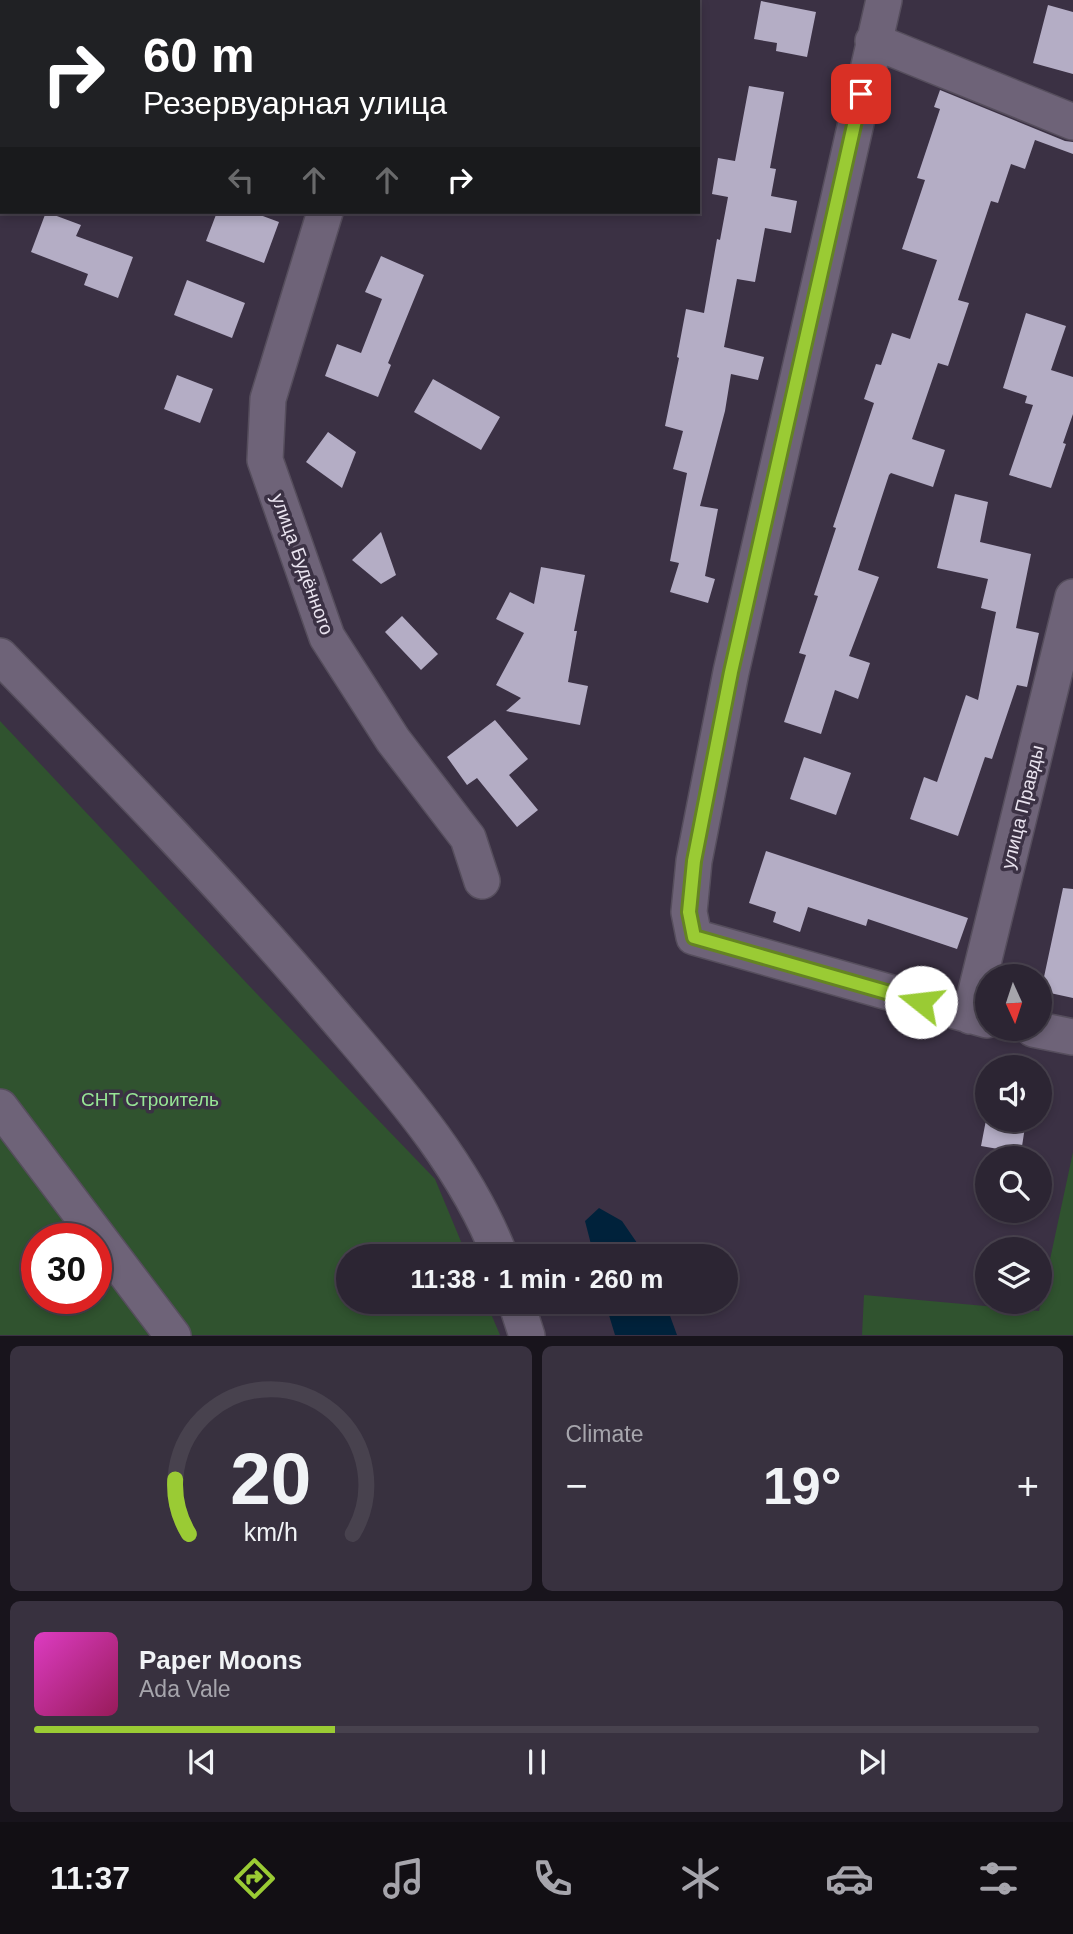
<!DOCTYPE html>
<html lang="en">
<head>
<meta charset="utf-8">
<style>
  :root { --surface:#2c2533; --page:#38313f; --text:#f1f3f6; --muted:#a6a5ac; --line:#48424e; --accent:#9acb34 }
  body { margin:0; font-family:Arial,sans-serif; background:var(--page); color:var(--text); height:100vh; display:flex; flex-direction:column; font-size:26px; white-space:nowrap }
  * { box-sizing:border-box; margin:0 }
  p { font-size:23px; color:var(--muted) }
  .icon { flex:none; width:38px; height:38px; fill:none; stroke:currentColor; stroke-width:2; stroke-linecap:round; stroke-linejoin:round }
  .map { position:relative; height:1336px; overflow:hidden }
  .drawer { display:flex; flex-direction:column; gap:10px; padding:10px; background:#18141c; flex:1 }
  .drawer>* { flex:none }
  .banner { position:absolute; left:0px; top:0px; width:700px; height:214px; box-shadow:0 4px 10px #0003,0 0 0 2px var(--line); background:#202124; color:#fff; overflow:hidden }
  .needle { width:46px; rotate:177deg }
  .tools { position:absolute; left:975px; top:964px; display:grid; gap:14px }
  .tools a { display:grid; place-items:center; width:77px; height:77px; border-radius:50%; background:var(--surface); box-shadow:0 4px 10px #0003,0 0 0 2px var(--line); font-size:35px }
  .speed { position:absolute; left:21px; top:1223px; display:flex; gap:14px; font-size:35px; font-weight:700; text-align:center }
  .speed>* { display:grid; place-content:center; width:91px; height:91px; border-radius:50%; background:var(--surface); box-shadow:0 4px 10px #0003,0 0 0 2px var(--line); line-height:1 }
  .speed .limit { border:10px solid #d22; background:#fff; color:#111 }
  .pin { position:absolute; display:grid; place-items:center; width:60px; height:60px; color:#fff; margin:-30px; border-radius:14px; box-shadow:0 4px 10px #0006 }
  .me { position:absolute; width:77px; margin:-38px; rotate:286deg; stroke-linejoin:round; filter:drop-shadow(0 0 5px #0008) }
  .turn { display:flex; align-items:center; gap:24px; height:147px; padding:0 28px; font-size:32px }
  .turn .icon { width:91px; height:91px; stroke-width:2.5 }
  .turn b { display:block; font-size:49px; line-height:60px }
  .lanes { display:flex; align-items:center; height:66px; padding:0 28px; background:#0003; justify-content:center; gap:35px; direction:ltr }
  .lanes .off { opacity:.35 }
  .big { font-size:52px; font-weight:800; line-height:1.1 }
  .drawer .tile { flex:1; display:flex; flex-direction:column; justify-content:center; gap:10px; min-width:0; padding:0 24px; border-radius:10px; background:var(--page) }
  .drawer .dial { align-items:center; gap:0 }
  .dial svg { height:182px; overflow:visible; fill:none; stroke:var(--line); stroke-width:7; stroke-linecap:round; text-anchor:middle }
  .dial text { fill:var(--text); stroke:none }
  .song { display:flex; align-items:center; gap:21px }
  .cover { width:84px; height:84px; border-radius:10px; background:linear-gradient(135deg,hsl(310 70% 55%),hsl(330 70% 35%)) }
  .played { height:7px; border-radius:4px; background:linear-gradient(90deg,var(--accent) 30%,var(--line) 30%) }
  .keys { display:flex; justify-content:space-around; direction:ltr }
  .heat { display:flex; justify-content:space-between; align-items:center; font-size:38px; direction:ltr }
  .drawer .tiles { flex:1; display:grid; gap:10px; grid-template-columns:1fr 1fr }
  .tile:last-child { grid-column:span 2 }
  .trip { position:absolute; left:336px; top:1244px; width:402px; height:70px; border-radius:35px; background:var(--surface); box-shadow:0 4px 10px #0003,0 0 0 2px var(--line); font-weight:800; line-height:70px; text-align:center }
  .tab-bar { display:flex; height:112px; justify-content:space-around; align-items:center; background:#120f14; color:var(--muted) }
  .tab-bar .icon { width:49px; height:49px }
  .tab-bar .current { color:var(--accent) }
  .tab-bar b { font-size:32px; color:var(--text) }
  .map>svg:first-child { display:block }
</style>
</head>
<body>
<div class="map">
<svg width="1073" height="1336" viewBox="0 0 1073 1336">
  <rect width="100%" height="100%" fill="#3b3144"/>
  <path fill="#30532f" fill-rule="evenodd" d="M0 721 256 993 435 1179 467 1256H348V1302H486L500 1335H0ZM37 1239H96V1298H37Z
    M1073 1152V1335H862L864 1295 1039 1311Z"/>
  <path fill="#00223b" d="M599 1208 622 1221 646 1256H594L585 1221Z
    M605 1302H665L677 1335H615Z"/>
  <path fill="#b4adc5" d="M761 1 816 12 807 57 776 51 777 43 754 39Z
    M1048 5 1073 12V74L1033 63Z
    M749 86 784 92 770 168 776 169 771 196 797 201 791 233 765 228 755 282 737 279 724 347 764 357 758 380 731 374 725 411 700 506 718 509 705 576 715 579 708 603 670 592 679 563 670 561 687 473 673 469 683 431 665 426 679 358 677 357 686 309 704 313 717 239 720 240 728 197 712 194 718 158 735 161Z
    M940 90 1065 141 1073 142V154L1035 140 1025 169 1011 164 998 203 991 201 958 300 969 303 948 366 938 363 912 439 945 450 933 487 891 473 889 475 858 570 879 577 849 656 870 663 858 699 835 690 821 734 784 722 806 655 799 653 818 596 814 595 836 528 833 527 874 403 864 399 876 364 881 365 892 333 910 339 937 260 902 249 925 180 917 178 940 109 934 107Z
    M46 212 81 225 76 236 133 257 118 298 84 285 88 274 31 252Z
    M217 212H252L279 222 264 263 206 241Z
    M381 256 424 275 388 363 391 365 378 397 325 376 337 344 361 353 382 299 365 292Z
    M187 280 245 303 232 338 174 315Z
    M1026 313 1066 326 1051 370 1073 377V414L1063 443 1066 444 1051 488 1009 475 1033 405 1025 403 1027 396 1003 388Z
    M177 375 213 389 200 423 164 409Z
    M433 379 500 417 481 450 414 412Z
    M328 432 356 452 342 488 306 462Z
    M955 494 988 502 980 542 1031 554 1016 628 1039 633 1027 687 1017 685 992 759 985 757 958 836 910 819 924 777 937 782 966 695 978 700 996 612 981 608 988 579 937 568Z
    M381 532 396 575 381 584 352 560Z
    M541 567 585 575 574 631H577L568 682 588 686 580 725 506 711 521 698 496 685 524 633 496 619 510 592 534 604Z
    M402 616 438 654 421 670 385 632Z
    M495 720 528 759 509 775 538 810 517 827 477 778 467 785 447 757Z
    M804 757 851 773 836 815 790 799Z
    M766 851 968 918 957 949 868 919 866 926 808 907 800 932 773 922 776 912 749 903Z
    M1063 888 1073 889V998L1041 991Z
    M986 1120H1026L1021 1153 981 1146Z"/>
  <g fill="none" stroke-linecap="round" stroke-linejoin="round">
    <defs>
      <path id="minor" d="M884 0 731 672 694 861 689 912 694 937 987 1020
        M155 2 156 0
        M396 2V0
        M873 41 1073 122
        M325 212 268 399 265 460 327 637 393 740 468 838 482 881
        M0 656C114 773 227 889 332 1013 396 1088 464 1163 500 1256
        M970 1016 1073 597
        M1033 1029 1073 1037
        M0 1107 173 1336
        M516 1302 527 1336"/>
    </defs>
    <use href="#minor" stroke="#564e5d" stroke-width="38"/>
    <use href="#minor" stroke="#6e6378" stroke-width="35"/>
  </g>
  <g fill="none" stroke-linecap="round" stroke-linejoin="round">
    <defs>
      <path id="route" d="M861 94 731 672 694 861 689 912 694 937 921 1002"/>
    </defs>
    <use href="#route" stroke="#648422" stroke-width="18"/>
    <use href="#route" stroke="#9acb34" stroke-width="12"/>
  </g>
  <g text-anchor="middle" stroke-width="7" stroke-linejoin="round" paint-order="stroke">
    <g font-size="19" fill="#e9e3ef" stroke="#3b3144">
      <text transform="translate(303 564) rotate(70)" y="7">улица Будённого</text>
      <text transform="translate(1022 807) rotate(-76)" y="7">улица Правды</text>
    </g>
    <g font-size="19" fill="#97e695" stroke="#3b3144">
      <text x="150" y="1106">СНТ Строитель</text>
    </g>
  </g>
</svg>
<div class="tools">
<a><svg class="needle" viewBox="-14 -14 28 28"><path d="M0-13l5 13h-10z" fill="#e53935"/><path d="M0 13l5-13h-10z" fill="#a6a5ac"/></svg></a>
<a><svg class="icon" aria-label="sound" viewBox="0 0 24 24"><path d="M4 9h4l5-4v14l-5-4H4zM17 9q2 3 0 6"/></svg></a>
<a><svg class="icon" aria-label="search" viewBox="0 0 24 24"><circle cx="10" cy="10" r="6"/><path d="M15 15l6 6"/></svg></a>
<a><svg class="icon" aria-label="layers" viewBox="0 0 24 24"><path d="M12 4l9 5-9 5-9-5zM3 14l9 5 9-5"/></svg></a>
</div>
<div class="speed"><div class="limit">30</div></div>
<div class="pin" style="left:861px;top:94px;background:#d93025"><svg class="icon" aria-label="arrive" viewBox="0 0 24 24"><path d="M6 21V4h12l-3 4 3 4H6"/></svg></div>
<svg class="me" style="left:921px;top:1002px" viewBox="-20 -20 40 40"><circle r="19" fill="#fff"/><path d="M0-13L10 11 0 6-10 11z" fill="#9acb34"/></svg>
<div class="trip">11:38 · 1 min · 260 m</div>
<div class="banner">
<div class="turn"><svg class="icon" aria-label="right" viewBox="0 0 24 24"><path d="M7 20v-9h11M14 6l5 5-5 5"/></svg><div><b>60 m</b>Резервуарная улица</div></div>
<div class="lanes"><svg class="icon off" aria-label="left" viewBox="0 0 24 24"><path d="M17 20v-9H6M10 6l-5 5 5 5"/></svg><svg class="icon off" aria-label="ahead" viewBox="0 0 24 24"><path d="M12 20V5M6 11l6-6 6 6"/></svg><svg class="icon off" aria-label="ahead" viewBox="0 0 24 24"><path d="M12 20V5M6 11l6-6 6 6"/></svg><svg class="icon" aria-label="right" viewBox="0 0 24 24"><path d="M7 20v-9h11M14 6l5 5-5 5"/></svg></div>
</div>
</div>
<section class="drawer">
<div class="tiles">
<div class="tile dial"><svg viewBox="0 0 100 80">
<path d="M14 69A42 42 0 1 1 86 69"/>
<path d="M14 69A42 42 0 0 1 8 45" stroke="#9acb34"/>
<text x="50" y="56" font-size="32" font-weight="700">20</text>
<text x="50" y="72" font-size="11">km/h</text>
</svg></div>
<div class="tile"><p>Climate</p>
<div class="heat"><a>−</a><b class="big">19°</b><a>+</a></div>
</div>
<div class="tile">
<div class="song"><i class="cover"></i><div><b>Paper Moons</b><p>Ada Vale</p></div></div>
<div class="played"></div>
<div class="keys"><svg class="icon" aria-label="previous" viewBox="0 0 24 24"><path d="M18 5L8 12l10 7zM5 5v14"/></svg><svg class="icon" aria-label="pause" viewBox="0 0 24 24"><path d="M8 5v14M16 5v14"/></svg><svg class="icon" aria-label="next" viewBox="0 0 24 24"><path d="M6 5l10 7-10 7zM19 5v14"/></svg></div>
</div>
</div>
</section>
<nav class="tab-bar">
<b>11:37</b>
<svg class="icon current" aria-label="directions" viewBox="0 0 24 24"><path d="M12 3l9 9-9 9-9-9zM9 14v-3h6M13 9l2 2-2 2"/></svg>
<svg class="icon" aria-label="music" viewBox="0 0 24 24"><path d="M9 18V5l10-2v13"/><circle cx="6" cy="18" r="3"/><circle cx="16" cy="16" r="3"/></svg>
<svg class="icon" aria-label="phone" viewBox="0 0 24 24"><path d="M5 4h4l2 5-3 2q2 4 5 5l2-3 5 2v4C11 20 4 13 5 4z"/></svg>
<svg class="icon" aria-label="climate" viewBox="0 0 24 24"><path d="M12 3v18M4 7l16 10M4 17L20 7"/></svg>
<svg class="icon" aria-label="car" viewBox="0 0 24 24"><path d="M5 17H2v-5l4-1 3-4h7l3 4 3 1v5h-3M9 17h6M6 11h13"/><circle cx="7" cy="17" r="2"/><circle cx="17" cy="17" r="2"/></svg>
<svg class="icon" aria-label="filters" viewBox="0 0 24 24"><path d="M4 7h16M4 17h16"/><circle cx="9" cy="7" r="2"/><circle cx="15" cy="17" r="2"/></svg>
</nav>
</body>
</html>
